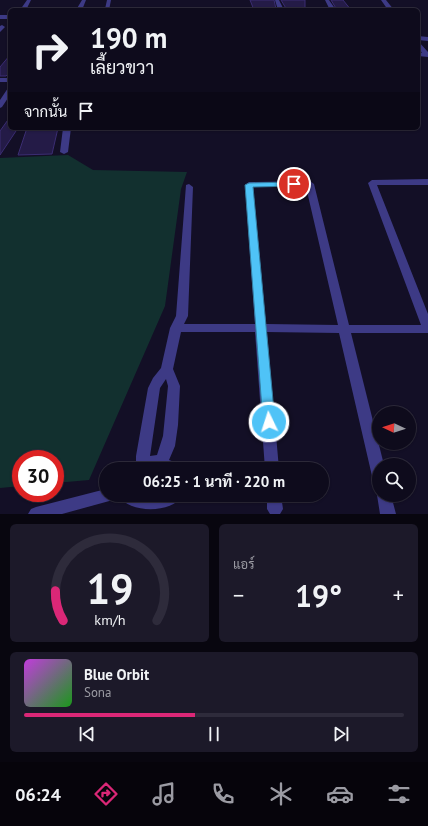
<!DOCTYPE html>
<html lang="th">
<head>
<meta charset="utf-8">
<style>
  :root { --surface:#0e0b1c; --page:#1c1929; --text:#f1f3f6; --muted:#9b9ba3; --line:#2e2b3b; --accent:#db2777 }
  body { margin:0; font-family:"PT Sans",Sarabun,sans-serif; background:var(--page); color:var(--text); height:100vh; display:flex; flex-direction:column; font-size:15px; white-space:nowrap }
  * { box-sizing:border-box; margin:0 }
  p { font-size:13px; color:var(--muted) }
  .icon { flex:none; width:22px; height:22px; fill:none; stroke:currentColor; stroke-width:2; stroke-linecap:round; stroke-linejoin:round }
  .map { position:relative; height:514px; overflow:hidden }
  .sheet { display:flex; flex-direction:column; gap:10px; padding:10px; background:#08060f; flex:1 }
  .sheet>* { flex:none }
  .guide { position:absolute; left:8px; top:8px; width:412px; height:122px; border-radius:6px; box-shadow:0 1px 3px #0004,0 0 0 1px var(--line); background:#0e0b1c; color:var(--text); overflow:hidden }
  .needle { width:26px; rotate:274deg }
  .controls { position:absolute; left:372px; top:406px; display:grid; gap:8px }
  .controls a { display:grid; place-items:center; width:44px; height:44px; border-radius:50%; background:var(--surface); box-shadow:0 1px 3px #0004,0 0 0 1px var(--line); font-size:20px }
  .speed { position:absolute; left:12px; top:450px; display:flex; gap:8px; font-size:20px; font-weight:700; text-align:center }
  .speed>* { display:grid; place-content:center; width:52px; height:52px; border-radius:50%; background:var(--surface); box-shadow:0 1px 3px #0004,0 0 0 1px var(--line); line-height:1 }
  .speed .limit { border:6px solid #d22; background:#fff; color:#111 }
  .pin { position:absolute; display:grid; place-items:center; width:34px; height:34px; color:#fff; margin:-17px; border:2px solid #fff; border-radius:50%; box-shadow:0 1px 4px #0007 }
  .me { position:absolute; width:44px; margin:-22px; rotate:356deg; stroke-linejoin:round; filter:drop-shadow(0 0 3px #0008) }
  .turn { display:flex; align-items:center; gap:14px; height:84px; padding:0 16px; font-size:18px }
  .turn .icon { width:52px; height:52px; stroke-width:2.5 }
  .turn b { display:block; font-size:28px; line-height:34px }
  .then { display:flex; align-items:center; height:38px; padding:0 16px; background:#0003; gap:8px; font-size:15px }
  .big { font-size:30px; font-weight:700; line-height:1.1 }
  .sheet .tile { flex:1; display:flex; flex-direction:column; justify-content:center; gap:6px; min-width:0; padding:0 14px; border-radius:6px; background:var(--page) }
  .sheet .dial { align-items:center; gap:0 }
  .dial svg { height:104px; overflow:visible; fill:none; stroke:var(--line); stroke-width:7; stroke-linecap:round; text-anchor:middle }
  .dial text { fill:var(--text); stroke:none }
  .song { display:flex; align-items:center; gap:12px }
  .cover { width:48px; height:48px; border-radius:6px; background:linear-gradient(135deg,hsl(290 70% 55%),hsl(120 70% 35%)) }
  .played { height:4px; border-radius:2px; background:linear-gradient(90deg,var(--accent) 45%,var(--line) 45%) }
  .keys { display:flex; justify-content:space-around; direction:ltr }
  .heat { display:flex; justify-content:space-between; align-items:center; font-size:22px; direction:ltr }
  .sheet .tiles { flex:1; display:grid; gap:10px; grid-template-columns:1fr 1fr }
  .tile:last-child { grid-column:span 2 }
  .trip { position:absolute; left:99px; top:462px; width:230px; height:40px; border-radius:20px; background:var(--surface); box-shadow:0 1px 3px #0004,0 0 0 1px var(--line); font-weight:700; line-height:40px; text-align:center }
  .tab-bar { display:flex; height:64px; justify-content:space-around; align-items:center; background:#06040b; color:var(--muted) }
  .tab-bar .icon { width:28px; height:28px }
  .tab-bar .active { color:var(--accent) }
  .tab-bar b { font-size:18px; color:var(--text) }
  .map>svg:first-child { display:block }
</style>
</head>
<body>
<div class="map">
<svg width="428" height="514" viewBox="0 0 428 514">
  <rect width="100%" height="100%" fill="#130f26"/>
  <path fill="#12302f" d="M68 155 93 170 187 172 181 189 165 306 89 480 55 483V459H21V486L0 488V158Z"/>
  <path fill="#241b47" stroke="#3b2d73" d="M250 0H274L276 9 254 10Z
    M281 0H305V9L287 10Z
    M331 0H343L351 10H337Z
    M10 55V72L6 76H0V67Z
    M10 117V128H18L0 155V131Z
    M27 128H58L52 154 18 155Z"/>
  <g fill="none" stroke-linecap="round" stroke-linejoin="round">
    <path fill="#3d3a85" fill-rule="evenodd" d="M27 0H31L26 10H20Z
      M82 0H86L82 10H76Z
      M107 0H111L109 10 105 9Z
      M275 0H279L284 10H278Z
      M325 0H329L336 10H330Z
      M381 0H386L394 10H388Z
      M0 15H10V19H0Z
      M2 25 5 27 0 32V26Z
      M418 36 428 37V41L418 40Z
      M418 41 428 52V57L418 56V52L422 53 418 47Z
      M0 78H10V82H0Z
      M10 87V95L2 107 0 108V100L8 88Z
      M63 128H71L68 152 64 154 60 152Z
      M428 179V185H377L428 314V333H351L384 465H379V482L374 480 372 476 339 333 267 332 279 469H265L255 332H181L173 369 180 386 178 425 175 446 169 460 182 465 184 469H136V456L148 388 153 378 161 368 170 328 176 316 186 185 189 184 193 187 188 316 184 324H255L245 185 249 182 310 181 314 184 349 325H421L368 183 372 180ZM253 187H306L338 325 266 324ZM166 379 168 386 163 436 157 455 150 456 160 388Z
      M106 489V495H115L113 500 62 514H28L31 509 36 507Z
      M379 490V495H391L396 514H380L377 495Z
      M118 495H136L144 499 151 500 161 499 166 495H183C172 514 129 514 118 495Z
      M267 495H281L283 509 280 514H270L267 509Z"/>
  </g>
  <path fill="#4fc3f7" stroke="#337fa1" d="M294 182H297V186L253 187 275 422 273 425 269 427 264 425 263 422 245 185 249 183Z"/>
</svg>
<div class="controls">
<a><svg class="needle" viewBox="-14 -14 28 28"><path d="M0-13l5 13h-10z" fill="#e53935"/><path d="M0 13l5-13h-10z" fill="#9b9ba3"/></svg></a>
<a><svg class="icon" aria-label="search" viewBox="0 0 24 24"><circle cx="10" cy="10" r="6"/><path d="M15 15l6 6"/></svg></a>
</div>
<div class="speed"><div class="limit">30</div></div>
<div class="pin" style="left:294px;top:184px;background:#d93025"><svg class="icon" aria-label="arrive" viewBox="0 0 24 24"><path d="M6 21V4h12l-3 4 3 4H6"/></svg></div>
<svg class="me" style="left:269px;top:422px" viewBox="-20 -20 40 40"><circle r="17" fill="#4fc3f7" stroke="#fff" stroke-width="3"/><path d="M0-11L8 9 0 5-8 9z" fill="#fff"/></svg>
<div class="trip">06:25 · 1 นาที · 220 m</div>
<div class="guide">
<div class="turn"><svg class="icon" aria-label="right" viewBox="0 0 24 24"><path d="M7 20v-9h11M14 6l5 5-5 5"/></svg><div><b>190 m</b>เลี้ยวขวา</div></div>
<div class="then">จากนั้น<svg class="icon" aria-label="arrive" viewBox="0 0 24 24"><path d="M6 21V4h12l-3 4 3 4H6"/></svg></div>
</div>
</div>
<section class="sheet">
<div class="tiles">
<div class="tile dial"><svg viewBox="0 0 100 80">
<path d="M14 69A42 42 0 1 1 86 69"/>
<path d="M14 69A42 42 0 0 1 8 46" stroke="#db2777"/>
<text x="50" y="56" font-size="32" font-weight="700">19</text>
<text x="50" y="72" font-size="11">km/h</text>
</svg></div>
<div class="tile"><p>แอร์</p>
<div class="heat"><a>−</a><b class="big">19°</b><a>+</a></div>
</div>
<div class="tile">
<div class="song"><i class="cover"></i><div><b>Blue Orbit</b><p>Sona</p></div></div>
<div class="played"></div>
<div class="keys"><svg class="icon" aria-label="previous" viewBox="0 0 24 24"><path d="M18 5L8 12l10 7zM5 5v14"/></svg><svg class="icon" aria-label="pause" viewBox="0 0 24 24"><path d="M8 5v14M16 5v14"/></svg><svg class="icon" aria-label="next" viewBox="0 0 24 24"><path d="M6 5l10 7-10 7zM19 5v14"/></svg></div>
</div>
</div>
</section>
<nav class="tab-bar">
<b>06:24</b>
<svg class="icon active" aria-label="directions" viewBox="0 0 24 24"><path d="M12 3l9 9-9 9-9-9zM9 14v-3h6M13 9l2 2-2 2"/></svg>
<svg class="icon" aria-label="music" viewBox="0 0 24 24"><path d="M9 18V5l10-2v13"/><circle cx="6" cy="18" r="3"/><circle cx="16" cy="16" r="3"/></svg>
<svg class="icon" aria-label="phone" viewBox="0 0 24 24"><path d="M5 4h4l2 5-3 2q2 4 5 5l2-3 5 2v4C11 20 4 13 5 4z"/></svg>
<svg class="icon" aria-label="climate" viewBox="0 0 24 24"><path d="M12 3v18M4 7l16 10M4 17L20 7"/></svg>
<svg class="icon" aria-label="car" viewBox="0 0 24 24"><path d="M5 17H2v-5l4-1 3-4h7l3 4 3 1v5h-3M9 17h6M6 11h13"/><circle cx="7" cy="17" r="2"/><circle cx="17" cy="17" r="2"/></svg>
<svg class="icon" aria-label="filters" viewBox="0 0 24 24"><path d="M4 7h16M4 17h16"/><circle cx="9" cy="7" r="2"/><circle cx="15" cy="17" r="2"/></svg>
</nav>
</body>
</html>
